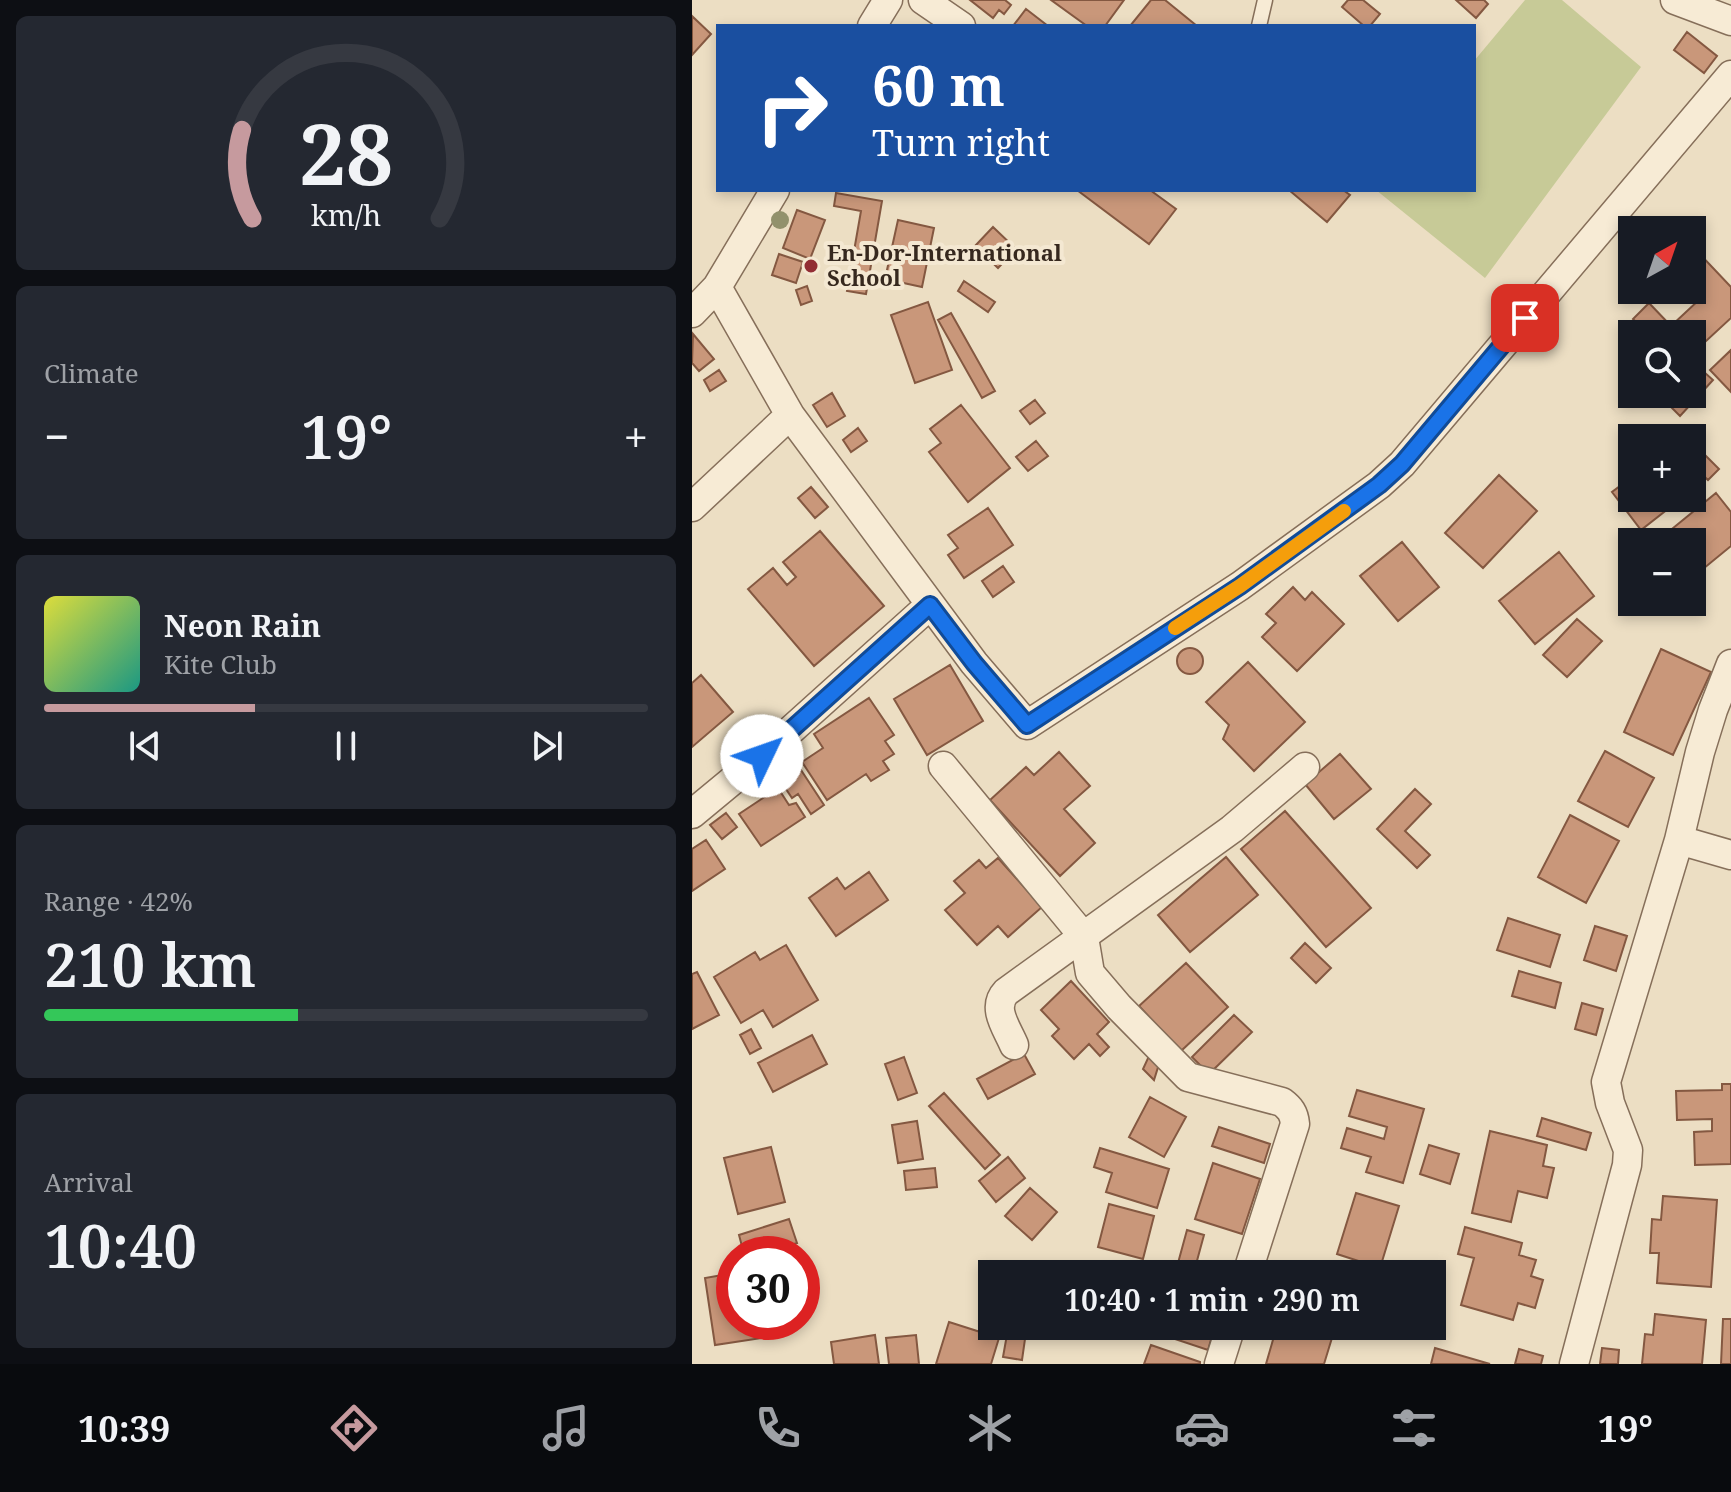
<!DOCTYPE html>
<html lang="en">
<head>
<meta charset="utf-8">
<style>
  :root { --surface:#171b24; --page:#242831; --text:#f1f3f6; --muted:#9ea1a6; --line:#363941; --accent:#c69a9e }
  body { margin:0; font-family:"Noto Serif",serif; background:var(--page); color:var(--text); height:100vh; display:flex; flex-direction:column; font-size:30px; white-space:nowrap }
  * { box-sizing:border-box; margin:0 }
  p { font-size:26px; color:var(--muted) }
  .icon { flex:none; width:44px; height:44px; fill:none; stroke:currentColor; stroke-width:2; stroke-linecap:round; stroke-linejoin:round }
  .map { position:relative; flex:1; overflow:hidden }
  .side { display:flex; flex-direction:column; gap:16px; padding:16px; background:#0d0f14; width:692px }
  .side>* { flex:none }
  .guide { position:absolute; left:24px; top:24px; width:760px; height:168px; border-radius:0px; box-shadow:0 4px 12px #0003; background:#1a4fa0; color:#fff; overflow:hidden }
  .needle { width:52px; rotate:40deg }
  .buttons { position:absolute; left:926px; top:216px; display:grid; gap:16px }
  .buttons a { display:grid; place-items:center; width:88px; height:88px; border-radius:0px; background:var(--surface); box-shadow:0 4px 12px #0003; font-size:40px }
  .speed { position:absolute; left:24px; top:1236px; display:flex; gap:16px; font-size:40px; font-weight:700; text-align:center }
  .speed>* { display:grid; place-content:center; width:104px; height:104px; border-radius:50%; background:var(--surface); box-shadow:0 4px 12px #0003; line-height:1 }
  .speed .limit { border:12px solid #d22; background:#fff; color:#111 }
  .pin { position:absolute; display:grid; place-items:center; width:68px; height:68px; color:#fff; margin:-34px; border-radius:16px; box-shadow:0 4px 12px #0006 }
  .me { position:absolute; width:88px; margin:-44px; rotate:48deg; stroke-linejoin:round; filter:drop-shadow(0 0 6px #0008) }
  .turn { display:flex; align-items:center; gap:28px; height:168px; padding:0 24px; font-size:36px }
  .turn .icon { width:104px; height:104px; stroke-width:2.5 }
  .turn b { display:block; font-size:56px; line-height:68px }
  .big { font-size:60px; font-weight:600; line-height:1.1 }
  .side .widget { flex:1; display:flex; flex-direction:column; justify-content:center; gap:12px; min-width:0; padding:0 28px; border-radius:12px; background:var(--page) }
  .side .dial { align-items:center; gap:0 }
  .dial svg { height:208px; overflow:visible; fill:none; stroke:var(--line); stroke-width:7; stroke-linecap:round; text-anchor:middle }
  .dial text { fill:var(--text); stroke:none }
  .song { display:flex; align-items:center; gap:24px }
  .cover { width:96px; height:96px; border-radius:12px; background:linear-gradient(135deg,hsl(60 70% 55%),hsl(170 70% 35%)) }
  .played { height:8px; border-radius:4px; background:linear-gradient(90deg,var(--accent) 35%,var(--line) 35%) }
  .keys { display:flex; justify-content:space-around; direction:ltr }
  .heat { display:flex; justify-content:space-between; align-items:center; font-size:44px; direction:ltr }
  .charge { height:12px; border-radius:6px; background:linear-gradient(90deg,#34c759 42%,var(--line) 0) }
  .trip { position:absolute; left:286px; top:1260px; width:468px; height:80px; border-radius:0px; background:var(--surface); box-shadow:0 4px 12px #0003; font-weight:600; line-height:80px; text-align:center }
  .dock { display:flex; height:128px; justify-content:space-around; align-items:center; background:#090b0e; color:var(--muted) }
  .dock .icon { width:56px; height:56px }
  .dock .current { color:var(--accent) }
  .dock b { font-size:36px; color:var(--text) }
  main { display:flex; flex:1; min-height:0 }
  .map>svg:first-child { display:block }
</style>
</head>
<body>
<main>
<section class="side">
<div class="widget dial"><svg viewBox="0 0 100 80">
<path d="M14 69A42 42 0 1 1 86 69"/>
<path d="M14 69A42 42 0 0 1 10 35" stroke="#c69a9e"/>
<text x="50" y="56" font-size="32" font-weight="700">28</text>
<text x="50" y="72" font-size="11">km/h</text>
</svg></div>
<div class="widget"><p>Climate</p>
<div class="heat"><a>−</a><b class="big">19°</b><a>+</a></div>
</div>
<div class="widget">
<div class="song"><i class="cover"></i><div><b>Neon Rain</b><p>Kite Club</p></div></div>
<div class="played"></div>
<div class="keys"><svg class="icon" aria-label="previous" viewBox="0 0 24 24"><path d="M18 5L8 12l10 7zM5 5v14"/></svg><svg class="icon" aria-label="pause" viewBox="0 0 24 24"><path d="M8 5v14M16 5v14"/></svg><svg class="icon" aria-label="next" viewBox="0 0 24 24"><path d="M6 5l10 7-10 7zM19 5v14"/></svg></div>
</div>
<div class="widget"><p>Range · 42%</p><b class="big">210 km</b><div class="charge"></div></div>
<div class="widget"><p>Arrival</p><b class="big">10:40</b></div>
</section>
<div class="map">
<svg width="1039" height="1364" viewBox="0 0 1039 1364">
  <rect width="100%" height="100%" fill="#ecdec3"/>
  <path fill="#c7ca97" d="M833 0H870L949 67 793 278 684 190H782V61Z"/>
  <path fill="#c9977a" stroke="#845841" stroke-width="2" d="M278 0H313L319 5 312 14 307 10 301 18Z
    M359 0H432L413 26H395Z
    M459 0H473L505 26H438Z
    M656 0H671L688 14 678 26H672L650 7Z
    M764 0H792L796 4 784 18Z
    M334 9 356 26H321Z
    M0 16 19 34 0 55Z
    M995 32 1025 56 1012 73 982 50Z
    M385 190H458L484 209 457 244Z
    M597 190H651L658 195 635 222Z
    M144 193 190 201 174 294 155 291 169 211 142 206Z
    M105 210 133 220 118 259 91 248Z
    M206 220 242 228 230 287 193 279Z
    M301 227 324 249 306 268 283 246Z
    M1004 250 1039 287V318L1000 354V334H955L941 319 957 303 979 326 1008 299 1000 289V254Z
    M87 254 111 262 104 283 80 275Z
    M272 281 303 302 296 312 266 291Z
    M115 286 120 301 109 305 104 290Z
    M236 302 260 370 223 383 199 315Z
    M259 313 303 391 290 398 246 320Z
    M1 334 22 359 7 371 0 363Z
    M1039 350V392L1018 370Z
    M1003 364 1021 380 988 416 971 399 975 394H1000V367Z
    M27 370 34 381 18 391 12 380Z
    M140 393 153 416 135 427 121 405Z
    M343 400 353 413 338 424 328 411Z
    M269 405 318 468 276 502 237 452 249 443 238 429Z
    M166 428 175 441 159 452 151 440Z
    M344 441 356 456 336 471 324 457Z
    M1002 444 1027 469 1016 480 1000 465V446Z
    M807 475 845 511 791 568 753 533Z
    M940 477V498H990L949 530 920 492Z
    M119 487 136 507 123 518 106 498Z
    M1024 493 1039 512V546L1000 578V542H964Z
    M296 508 321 545 272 578 256 555 266 548 256 535Z
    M128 531 192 606 122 666 56 589 81 568 95 585 104 577 91 562Z
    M710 542 747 587 706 621 668 576Z
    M867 552 902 596 843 644 807 601Z
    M311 566 322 582 301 597 290 581Z
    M601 587 613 600 620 592 652 624 605 671 570 637 584 623 574 614Z
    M885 619 910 641 875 677 851 655Z
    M485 661a13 13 0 1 1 26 0a13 13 0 1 1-26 0Z
    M969 649 1019 672 981 755 932 732Z
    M556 662 613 722 562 771 531 739 537 725 514 702Z
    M258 665 291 721 235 755 202 699Z
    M9 675 41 712 0 747V683Z
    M177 698 202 735 193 741 202 754 191 761 197 770 179 781 174 774 135 800 110 762 131 748 122 734Z
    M913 751 962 778 936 827 886 801Z
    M367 752 398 786 372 809 403 843 368 876 298 800 334 767 342 775Z
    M648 754 679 789 642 819 613 784Z
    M109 770 132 805 119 814 106 794 100 798 90 783Z
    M86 788 97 805 104 803 113 817 69 846 47 814Z
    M723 789 739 804 713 831 738 855 725 868 685 829Z
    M593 811 679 908 634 947 549 849Z
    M34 813 45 827 30 839 18 825Z
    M878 815 927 841 894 903 846 877Z
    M14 840 33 869 0 891V849Z
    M534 857 566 895 498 952 466 915Z
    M306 858 350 907 316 937 306 926 285 945 253 910 273 893 262 881 287 860 294 868Z
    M177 872 196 900 144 936 117 898 145 878 153 889Z
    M816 918 868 935 858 967 805 950Z
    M903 926 935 936 924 971 892 960Z
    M613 943 639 968 624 983 599 958Z
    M94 945 126 1000 81 1027 71 1010 49 1023 22 977 63 952 68 960Z
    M494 963 536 1007 489 1051 447 1006Z
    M827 971 869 983 863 1008 820 996Z
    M5 972 27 1015 0 1029V974Z
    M379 981 417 1022 405 1034 417 1047 408 1056 397 1044 382 1059 360 1036 367 1029 349 1010Z
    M890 1003 911 1009 904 1035 883 1029Z
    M542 1015 560 1032 517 1074 500 1057Z
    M59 1029 69 1048 58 1054 48 1035Z
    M120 1035 135 1064 81 1092 66 1063Z
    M332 1054 343 1074 296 1099 285 1079Z
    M457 1056 467 1064 462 1080 451 1069Z
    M212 1057 225 1093 206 1100 193 1064Z
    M1030 1084H1039V1164L1003 1165 1002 1132 1020 1131V1119L985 1120 984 1091 1030 1090Z
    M665 1090 732 1109 711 1183 674 1172 679 1157 649 1148 655 1128 692 1139 695 1127 657 1116Z
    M252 1093 308 1155 293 1169 237 1106Z
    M458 1097 494 1117 472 1157 437 1137Z
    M850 1118 899 1133 894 1150 845 1136Z
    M225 1121 231 1159 206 1163 200 1125Z
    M527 1127 578 1144 572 1163 520 1146Z
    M798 1131 855 1145 851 1166 862 1168 855 1198 826 1191 819 1222 780 1213Z
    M737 1145 767 1154 758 1184 728 1174Z
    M79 1147 93 1202 46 1214 32 1158Z
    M408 1148 477 1169 465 1208 414 1192 420 1173 402 1167Z
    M316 1157 333 1178 304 1202 287 1181Z
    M521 1163 568 1179 550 1234 503 1219Z
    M243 1168 245 1187 214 1190 212 1171Z
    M338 1188 365 1212 340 1240 313 1216Z
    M664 1193 707 1206 688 1268 645 1254Z
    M971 1196 1025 1200 1019 1287 965 1283 967 1253H958L960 1219 969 1220Z
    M417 1204 462 1216 451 1259 406 1247Z
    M97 1219 105 1243 69 1254H52L47 1235Z
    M773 1227 830 1243 827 1255 844 1260 839 1276 851 1280 843 1308 826 1303 821 1320 769 1305 782 1258 766 1254Z
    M495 1230 512 1235 503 1268 486 1263Z
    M110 1270 119 1314 110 1316Z
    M42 1273V1322H68L70 1338 23 1345 13 1278Z
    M963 1314 1014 1320 1010 1364H950L953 1334 961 1335Z
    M1031 1319H1039V1364H1029Z
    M257 1322 307 1338 299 1364H244Z
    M444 1326H523L516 1350Z
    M585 1326H636L643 1328 632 1364H574Z
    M316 1329 334 1332 330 1360 311 1357Z
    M183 1335 187 1364H142L139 1342Z
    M224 1335 227 1364H197L194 1338Z
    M459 1345 508 1362V1364H452Z
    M743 1348 798 1364H739Z
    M910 1348 927 1350 926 1364H908Z
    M827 1349 851 1356 849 1364H823Z"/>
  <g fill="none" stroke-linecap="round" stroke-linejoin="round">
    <defs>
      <path id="service" d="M567 26 573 0"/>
      <path id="minor" d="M231 0 269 26
        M983 0 1039 21
        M180 26 196 0
        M25 287 98 415 282 663 335 725 548 586 687 485 710 464 1039 75
        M0 313 25 287 83 190
        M0 507 98 415
        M251 766 392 937 398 973 427 1007 496 1077 590 1102C598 1108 602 1113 603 1124L555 1274
        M0 814 70 756 238 605
        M987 840 1039 855
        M322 1045C315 1028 299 1008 314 992L540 829 613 767
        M527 1364 539 1326
        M882 1364 935 1165 936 1150 918 1103 914 1082 987 840 1008 752 1021 710 1039 664"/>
    </defs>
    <use href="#service" stroke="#866f5a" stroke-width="17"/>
    <use href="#minor" stroke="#866f5a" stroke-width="31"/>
    <use href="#service" stroke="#f7ebd5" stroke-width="14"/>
    <use href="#minor" stroke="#f7ebd5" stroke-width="28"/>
  </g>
  <circle fill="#92916c" cx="88" cy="220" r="9"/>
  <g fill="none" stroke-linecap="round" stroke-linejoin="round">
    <defs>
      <path id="route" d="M70 756 238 605 282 663 335 725 548 586 687 485 710 464 833 318"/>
    </defs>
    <use href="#route" stroke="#114b97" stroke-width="20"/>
    <use href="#route" stroke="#1a73e8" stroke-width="14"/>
    <path stroke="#f59e0b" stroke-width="14" d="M483 628 548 586 652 511"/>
  </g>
  <circle fill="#922d33" stroke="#f4e8d2" stroke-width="3" cx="119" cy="266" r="8"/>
  <g text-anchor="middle" stroke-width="8" stroke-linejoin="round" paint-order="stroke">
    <g font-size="22" font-weight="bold" fill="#36281e" stroke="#f4e8d2" text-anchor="start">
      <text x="135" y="261">En-Dor-International<tspan x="135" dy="25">School</tspan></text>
    </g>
  </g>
</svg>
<div class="buttons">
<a><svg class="needle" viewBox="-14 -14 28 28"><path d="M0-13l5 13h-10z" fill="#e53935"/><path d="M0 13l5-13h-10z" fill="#9ea1a6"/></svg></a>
<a><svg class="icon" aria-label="search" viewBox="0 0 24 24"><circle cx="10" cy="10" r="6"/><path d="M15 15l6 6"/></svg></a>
<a>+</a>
<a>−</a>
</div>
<div class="speed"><div class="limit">30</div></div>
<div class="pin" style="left:833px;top:318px;background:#d93025"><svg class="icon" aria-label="arrive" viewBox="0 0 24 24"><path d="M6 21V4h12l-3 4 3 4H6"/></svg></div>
<svg class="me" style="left:70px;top:756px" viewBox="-20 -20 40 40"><circle r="19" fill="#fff"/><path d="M0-13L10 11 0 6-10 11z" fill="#1a73e8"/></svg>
<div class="trip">10:40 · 1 min · 290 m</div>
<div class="guide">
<div class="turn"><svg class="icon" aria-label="right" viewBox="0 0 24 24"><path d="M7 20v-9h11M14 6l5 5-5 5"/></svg><div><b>60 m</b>Turn right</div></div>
</div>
</div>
</main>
<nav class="dock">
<b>10:39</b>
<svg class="icon current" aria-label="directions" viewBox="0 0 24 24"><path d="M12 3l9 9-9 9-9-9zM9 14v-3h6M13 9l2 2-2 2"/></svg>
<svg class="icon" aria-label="music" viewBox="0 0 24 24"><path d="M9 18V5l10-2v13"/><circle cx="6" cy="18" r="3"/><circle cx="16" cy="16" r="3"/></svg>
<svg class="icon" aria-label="phone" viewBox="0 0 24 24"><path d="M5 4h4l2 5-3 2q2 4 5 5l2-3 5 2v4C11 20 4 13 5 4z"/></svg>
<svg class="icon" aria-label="climate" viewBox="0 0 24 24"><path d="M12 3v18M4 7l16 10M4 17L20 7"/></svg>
<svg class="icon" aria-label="car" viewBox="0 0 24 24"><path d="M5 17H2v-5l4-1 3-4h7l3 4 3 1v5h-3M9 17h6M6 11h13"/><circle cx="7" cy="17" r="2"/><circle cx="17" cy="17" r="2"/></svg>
<svg class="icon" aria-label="filters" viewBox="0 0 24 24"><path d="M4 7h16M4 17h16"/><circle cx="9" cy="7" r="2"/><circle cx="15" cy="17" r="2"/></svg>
<b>19°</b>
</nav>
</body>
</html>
